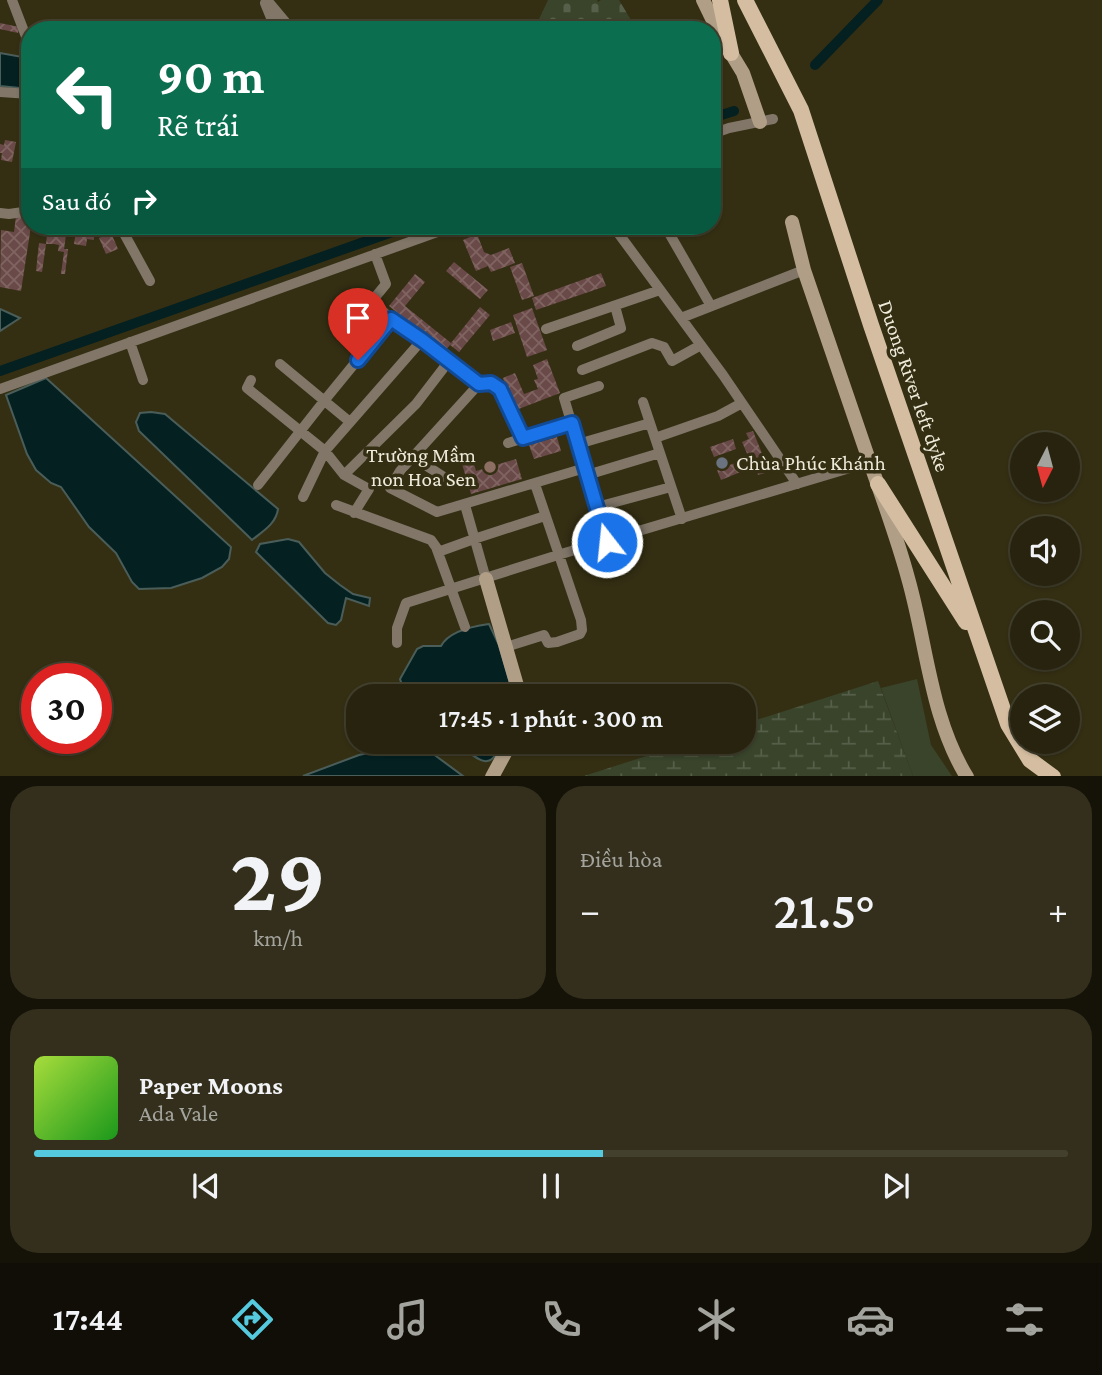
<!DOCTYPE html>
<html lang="vi">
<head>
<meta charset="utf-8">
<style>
  :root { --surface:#27230e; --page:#332f1c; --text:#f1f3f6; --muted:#a4a49e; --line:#43402e; --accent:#55cadf }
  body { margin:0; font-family:"Crimson Pro",serif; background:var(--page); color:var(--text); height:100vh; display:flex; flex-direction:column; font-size:26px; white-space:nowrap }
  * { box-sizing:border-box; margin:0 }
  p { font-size:23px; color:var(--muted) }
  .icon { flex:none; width:38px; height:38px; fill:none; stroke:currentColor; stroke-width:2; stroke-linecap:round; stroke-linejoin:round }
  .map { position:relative; height:776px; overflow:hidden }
  .drawer { display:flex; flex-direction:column; gap:10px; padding:10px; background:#151308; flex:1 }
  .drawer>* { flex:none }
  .banner { position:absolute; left:21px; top:21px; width:700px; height:214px; border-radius:28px; box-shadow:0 2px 5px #0004,0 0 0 2px var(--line); background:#0b6e4f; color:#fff; overflow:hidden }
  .needle { width:46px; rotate:186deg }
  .tools { position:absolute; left:1010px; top:432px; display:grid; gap:14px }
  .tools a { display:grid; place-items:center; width:70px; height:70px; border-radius:50%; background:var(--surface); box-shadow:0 2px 5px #0004,0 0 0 2px var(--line); font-size:35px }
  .speed { position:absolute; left:21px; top:663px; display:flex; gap:14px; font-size:35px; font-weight:700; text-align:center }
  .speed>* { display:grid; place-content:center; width:91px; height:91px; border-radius:50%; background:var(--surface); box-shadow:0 2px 5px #0004,0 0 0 2px var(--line); line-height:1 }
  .speed .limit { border:10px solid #d22; background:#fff; color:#111 }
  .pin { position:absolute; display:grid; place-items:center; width:60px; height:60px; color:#fff; margin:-72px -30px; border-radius:50% 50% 50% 0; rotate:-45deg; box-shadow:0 0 7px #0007 }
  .pin .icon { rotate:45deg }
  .me { position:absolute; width:77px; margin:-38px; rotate:344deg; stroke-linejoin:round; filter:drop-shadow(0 0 5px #0008) }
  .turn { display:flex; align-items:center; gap:24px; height:147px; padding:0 21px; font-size:32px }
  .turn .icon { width:91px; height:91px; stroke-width:2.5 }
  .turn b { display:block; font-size:49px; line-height:60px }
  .then { display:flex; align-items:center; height:66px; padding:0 21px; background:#0003; gap:14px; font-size:26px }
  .big { font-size:52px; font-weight:600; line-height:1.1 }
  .drawer .card { flex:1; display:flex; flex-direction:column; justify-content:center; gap:10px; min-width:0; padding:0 24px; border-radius:28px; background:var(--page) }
  .drawer .dial { align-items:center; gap:0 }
  .dial b { font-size:91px; line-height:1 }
  .song { display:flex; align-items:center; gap:21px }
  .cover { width:84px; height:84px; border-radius:10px; background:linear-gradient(135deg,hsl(80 70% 55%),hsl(120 70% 35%)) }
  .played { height:7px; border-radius:4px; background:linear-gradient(90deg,var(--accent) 55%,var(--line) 55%) }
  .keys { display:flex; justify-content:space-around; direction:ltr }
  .heat { display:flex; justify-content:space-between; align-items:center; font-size:38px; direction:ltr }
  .drawer .tiles { flex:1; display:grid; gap:10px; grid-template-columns:1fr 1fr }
  .card:last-child { grid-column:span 2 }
  .trip { position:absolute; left:346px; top:684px; width:410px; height:70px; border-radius:28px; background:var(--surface); box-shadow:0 2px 5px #0004,0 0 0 2px var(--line); font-weight:600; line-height:70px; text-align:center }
  .dock { display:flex; height:112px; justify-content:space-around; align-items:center; background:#100e06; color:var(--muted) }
  .dock .icon { width:49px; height:49px }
  .dock .selected { color:var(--accent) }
  .dock b { font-size:32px; color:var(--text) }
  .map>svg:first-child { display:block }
</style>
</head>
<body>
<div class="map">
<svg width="1102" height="777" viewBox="0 0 1102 777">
  <defs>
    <pattern id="wetland-marsh" width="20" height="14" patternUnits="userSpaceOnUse" patternTransform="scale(1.75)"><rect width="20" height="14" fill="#39442b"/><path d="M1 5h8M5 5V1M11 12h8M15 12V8" fill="none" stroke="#565f49"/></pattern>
    <pattern id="cemetery-stones" width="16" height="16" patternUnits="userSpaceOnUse" patternTransform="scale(1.75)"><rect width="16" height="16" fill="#39442b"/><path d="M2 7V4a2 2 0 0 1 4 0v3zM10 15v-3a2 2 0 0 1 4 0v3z" fill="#565f49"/></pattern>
    <pattern id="building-cross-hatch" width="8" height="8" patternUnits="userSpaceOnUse" patternTransform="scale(1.75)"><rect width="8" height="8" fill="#6a4a48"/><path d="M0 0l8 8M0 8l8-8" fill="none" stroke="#806462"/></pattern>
  </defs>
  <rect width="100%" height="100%" fill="#342f13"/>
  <path fill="#39442b" d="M917 679 931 745 952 776H913L881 688Z"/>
  <path fill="url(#wetland-marsh)" d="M878 681 913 776H584L690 742H744V724Z"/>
  <path fill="url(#cemetery-stones)" d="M548 0H597L598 2 601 0H619L637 30H534Z"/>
  <path fill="#042021" stroke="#4a5d59" stroke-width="2" d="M0 53 28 58 30 66V89L0 86Z
    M0 309 20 318 0 331Z
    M46 378 231 547 229 559 222 567 202 578 171 588 139 589 132 582 116 553 89 527 61 487 51 483 36 470 27 454 6 395Z
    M151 412 165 414 278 509C276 524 263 531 252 540L247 535 139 431 136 422 140 413Z
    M288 539 299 542 325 573 340 585 353 594 370 598 369 606 346 598 341 620 336 625 328 623 256 552 260 544Z
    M489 624 499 645 514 696H409L404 691 400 679 417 649 423 646H441C449 631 474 626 489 624Z
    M417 742 463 776H303L359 755Z
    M456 742H500C492 777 474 756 456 742Z"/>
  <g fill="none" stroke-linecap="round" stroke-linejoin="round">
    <path stroke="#042021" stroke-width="10" d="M815 65 878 0
      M712 118 734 111
      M0 371 409 226"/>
  </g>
  <path fill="url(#building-cross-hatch)" d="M0 23 19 27 18 33 0 29Z
    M5 140 16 142 12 162 1 160 2 153H0V144L4 145Z
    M16 216 30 218 31 226 21 291 0 287 1 230 14 232Z
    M48 226H103L101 237 94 236V240L87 239 86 246 74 244 76 231 67 230V232L55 231V234L66 235 64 249H68L65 274H61L64 252 58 251 59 245 54 244H46L42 272 36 271 39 243 46 244Z
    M111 233 118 249 106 254 99 238Z
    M477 234 484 252 491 255 509 248 515 263 491 272 488 266 476 271 463 240Z
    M454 262 488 290 480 299 446 271Z
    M522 263 534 296 522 300 510 267Z
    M601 273 606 286 536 310 532 298Z
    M415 274 425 282 405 306 451 343 480 307 490 315 459 352 450 345 445 351 389 306Z
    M532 308 547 350 527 357 513 315Z
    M511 322 515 333 493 341 490 330Z
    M547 359 560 393 516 410 503 378 515 373 524 394 538 389 534 380 538 379 533 365Z
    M753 431 763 456 756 458 755 455 749 458 742 442 749 439 746 433Z
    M557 437 561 451 534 459 529 445Z
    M733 439 736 449 714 457 710 447Z
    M516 459 522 479 471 494 462 464 473 461 476 471Z
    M764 459 769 472 758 475 754 462Z
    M740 461 743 471 721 480 717 470Z"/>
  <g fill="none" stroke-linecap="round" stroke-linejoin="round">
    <path stroke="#817668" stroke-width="10" d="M12 0 30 47
      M267 0 292 30
      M265 3 276 30
      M0 92 30 94
      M712 134 729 128 773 119
      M0 213 9 214 30 211
      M120 226 150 281
      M613 226 723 375 797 484
      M665 226 711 306
      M375 254 386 284 372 301 391 319 422 340 479 384 490 383 500 389 524 438
      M681 318 804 270
      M546 329 660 290
      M130 342 143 380
      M577 346 621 328 615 306
      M280 364 350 422
      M582 370 652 343 664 347 672 361 701 345
      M251 380 247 388 325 451 344 475 369 489 354 513
      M479 384 400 471 390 488 437 512 585 468
      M599 386 564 398 607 542
      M0 389 454 226
      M643 402 682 519
      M655 438 718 416 742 403
      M508 443 572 423
      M578 444 650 423
      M413 457 450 481
      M344 475 416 404 449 361
      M587 475 660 453
      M258 485 324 401 391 319
      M303 497 325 451 422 340
      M336 505 431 540 436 547 465 627
      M465 505 486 579
      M597 507 671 487
      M438 552 474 539 545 516
      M397 643V628L406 603 558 555 870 462
      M506 647 544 635 548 643 557 642 580 634 582 630 581 620 535 484"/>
    <path stroke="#b09e87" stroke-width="14" d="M703 0 720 35 743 73 760 122
      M792 222 804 270C825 332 847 394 868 457 882 497 897 537 908 578 927 644 930 717 967 777
      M486 579 520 696
      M492 777 511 742"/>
    <path stroke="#d4bda0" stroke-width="16" d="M720 0 731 53
      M745 0 801 110 871 325 1008 724 1030 760 1053 777
      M878 484 966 622"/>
  </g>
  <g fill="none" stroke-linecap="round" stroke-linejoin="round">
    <defs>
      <path id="route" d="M358 360 391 319 422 340 479 384 491 383 500 389 523 438 572 423 607 542"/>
    </defs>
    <use href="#route" stroke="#114b97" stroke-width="18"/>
    <use href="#route" stroke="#1a73e8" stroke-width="12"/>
  </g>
  <circle fill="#6b7280" stroke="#342f13" stroke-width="2.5" cx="722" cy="463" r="7"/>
  <circle fill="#8d6e63" stroke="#342f13" stroke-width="2.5" cx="490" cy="467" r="7"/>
  <g text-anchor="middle" stroke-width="7" stroke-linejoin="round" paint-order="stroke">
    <g font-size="21" fill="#eeebdb" stroke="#342f13">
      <text transform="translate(914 386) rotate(71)" y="7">Duong River left dyke</text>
    </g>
    <g font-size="21" fill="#eeebdb" stroke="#342f13" text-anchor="end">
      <text x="476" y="462">Trường Mầm<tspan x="476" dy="24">non Hoa Sen</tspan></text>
      <text x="736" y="470" text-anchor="start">Chùa Phúc Khánh</text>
    </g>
  </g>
</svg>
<div class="tools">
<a><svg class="needle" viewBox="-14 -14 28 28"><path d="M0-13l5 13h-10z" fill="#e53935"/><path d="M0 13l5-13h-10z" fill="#a4a49e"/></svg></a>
<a><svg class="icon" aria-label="sound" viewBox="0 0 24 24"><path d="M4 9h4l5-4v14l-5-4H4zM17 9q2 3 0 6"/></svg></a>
<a><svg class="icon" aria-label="search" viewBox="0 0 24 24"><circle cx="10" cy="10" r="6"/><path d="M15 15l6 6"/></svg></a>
<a><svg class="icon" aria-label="layers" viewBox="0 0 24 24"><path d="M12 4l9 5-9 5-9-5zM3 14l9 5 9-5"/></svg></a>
</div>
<div class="speed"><div class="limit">30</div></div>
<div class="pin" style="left:358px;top:360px;background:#d93025"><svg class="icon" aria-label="arrive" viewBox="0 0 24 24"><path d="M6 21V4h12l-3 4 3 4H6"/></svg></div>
<svg class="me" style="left:607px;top:542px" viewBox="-20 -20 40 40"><circle r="17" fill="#1a73e8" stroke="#fff" stroke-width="3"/><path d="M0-11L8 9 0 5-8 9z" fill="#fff"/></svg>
<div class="trip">17:45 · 1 phút · 300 m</div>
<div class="banner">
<div class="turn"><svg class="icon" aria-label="left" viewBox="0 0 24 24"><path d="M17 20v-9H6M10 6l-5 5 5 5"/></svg><div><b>90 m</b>Rẽ trái</div></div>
<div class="then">Sau đó<svg class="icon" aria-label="right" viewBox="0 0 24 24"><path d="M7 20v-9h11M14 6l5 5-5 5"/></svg></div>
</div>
</div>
<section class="drawer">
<div class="tiles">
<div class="card dial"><b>29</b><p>km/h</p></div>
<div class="card"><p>Điều hòa</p>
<div class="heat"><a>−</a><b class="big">21.5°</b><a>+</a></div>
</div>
<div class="card">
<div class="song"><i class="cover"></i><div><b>Paper Moons</b><p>Ada Vale</p></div></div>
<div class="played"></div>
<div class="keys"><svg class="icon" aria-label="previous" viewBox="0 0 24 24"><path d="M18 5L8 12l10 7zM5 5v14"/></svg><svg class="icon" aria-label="pause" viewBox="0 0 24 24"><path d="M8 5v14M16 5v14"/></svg><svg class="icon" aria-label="next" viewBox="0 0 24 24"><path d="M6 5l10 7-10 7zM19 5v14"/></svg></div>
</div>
</div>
</section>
<nav class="dock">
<b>17:44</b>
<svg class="icon selected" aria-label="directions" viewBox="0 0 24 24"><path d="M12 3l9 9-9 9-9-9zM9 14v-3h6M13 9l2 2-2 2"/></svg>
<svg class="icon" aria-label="music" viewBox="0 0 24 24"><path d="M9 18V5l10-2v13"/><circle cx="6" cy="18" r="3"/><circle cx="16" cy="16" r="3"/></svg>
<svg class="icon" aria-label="phone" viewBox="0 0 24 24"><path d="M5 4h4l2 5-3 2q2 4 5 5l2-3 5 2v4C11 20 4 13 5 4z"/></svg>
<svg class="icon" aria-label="climate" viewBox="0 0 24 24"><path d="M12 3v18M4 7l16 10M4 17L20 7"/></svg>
<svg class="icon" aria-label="car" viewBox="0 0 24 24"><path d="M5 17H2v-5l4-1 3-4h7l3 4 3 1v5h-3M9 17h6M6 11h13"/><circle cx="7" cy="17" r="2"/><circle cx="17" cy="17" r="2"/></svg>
<svg class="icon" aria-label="filters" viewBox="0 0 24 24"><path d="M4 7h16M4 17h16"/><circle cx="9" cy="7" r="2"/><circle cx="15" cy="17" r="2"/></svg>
</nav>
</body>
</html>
